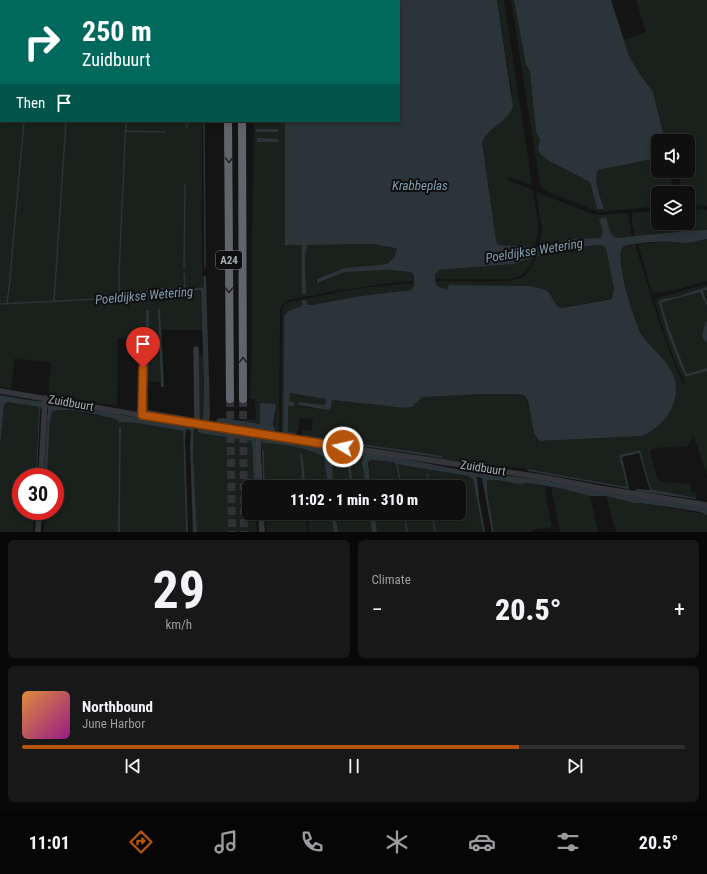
<!DOCTYPE html>
<html lang="en">
<head>
<meta charset="utf-8">
<style>
  :root { --surface:#0f0f10; --page:#181819; --text:#f1f3f6; --muted:#9b9c9f; --line:#2f2f30; --accent:#b45309 }
  body { margin:0; font-family:"Roboto Condensed",sans-serif; background:var(--page); color:var(--text); height:100vh; display:flex; flex-direction:column; font-size:15px; white-space:nowrap }
  * { box-sizing:border-box; margin:0 }
  p { font-size:13px; color:var(--muted) }
  .icon { flex:none; width:22px; height:22px; fill:none; stroke:currentColor; stroke-width:2; stroke-linecap:round; stroke-linejoin:round }
  .map { position:relative; height:532px; overflow:hidden }
  .side { display:flex; flex-direction:column; gap:8px; padding:8px; background:#080809; flex:1 }
  .side>* { flex:none }
  .guide { position:absolute; left:0px; top:0px; width:400px; height:122px; box-shadow:0 2px 6px #0003,0 0 0 1px var(--line); background:#00695c; color:#fff; overflow:hidden }
  .controls { position:absolute; left:651px; top:134px; display:grid; gap:8px }
  .controls a { display:grid; place-items:center; width:44px; height:44px; border-radius:6px; background:var(--surface); box-shadow:0 2px 6px #0003,0 0 0 1px var(--line); font-size:20px }
  .speed { position:absolute; left:12px; top:468px; display:flex; gap:8px; font-size:20px; font-weight:700; text-align:center }
  .speed>* { display:grid; place-content:center; width:52px; height:52px; border-radius:50%; background:var(--surface); box-shadow:0 2px 6px #0003,0 0 0 1px var(--line); line-height:1 }
  .speed .limit { border:6px solid #d22; background:#fff; color:#111 }
  .pin { position:absolute; display:grid; place-items:center; width:34px; height:34px; color:#fff; margin:-41px -17px; border-radius:50% 50% 50% 0; rotate:-45deg; box-shadow:0 0 4px #0007 }
  .pin .icon { rotate:45deg }
  .me { position:absolute; width:44px; margin:-22px; rotate:279deg; stroke-linejoin:round; filter:drop-shadow(0 0 3px #0008) }
  .turn { display:flex; align-items:center; gap:14px; height:84px; padding:0 16px; font-size:18px }
  .turn .icon { width:52px; height:52px; stroke-width:2.5 }
  .turn b { display:block; font-size:28px; line-height:34px }
  .then { display:flex; align-items:center; height:38px; padding:0 16px; background:#0003; gap:8px; font-size:15px }
  .big { font-size:30px; font-weight:800; line-height:1.1 }
  .side .widget { flex:1; display:flex; flex-direction:column; justify-content:center; gap:6px; min-width:0; padding:0 14px; border-radius:6px; background:var(--page) }
  .side .dial { align-items:center; gap:0 }
  .dial b { font-size:52px; line-height:1 }
  .song { display:flex; align-items:center; gap:12px }
  .cover { width:48px; height:48px; border-radius:6px; background:linear-gradient(135deg,hsl(30 70% 55%),hsl(310 70% 35%)) }
  .played { height:4px; border-radius:2px; background:linear-gradient(90deg,var(--accent) 75%,var(--line) 75%) }
  .keys { display:flex; justify-content:space-around; direction:ltr }
  .heat { display:flex; justify-content:space-between; align-items:center; font-size:22px; direction:ltr }
  .side .tiles { flex:1; display:grid; gap:8px; grid-template-columns:1fr 1fr }
  .widget:last-child { grid-column:span 2 }
  .trip { position:absolute; left:242px; top:480px; width:224px; height:40px; border-radius:6px; background:var(--surface); box-shadow:0 2px 6px #0003,0 0 0 1px var(--line); font-weight:800; line-height:40px; text-align:center }
  .tab-bar { display:flex; height:64px; justify-content:space-around; align-items:center; background:#060606; color:var(--muted) }
  .tab-bar .icon { width:28px; height:28px }
  .tab-bar .selected { color:var(--accent) }
  .tab-bar b { font-size:18px; color:var(--text) }
  .map>svg:first-child { display:block }
</style>
</head>
<body>
<div class="map">
<svg width="707" height="532" viewBox="0 0 707 532">
  <rect width="100%" height="100%" fill="#141415"/>
  <path fill="#1a201b" fill-rule="evenodd" d="M0 0H197V1H1V121H202V273L204 276V286L202 288H161L119 300 159 292 200 290 203 330H161L160 310 158 309 161 382H148L149 310H147L146 340 118 338 117 406 48 395 51 363 15 358 11 389 0 387Z
    M497 0H504L532 185 509 177 507 180 533 190 539 228 535 247 498 245 496 240 482 142 485 136 490 129 501 122 512 92Z
    M511 0H514L526 65 530 72 536 132 540 140 538 148 540 154 549 161 590 182 597 209H604C601 197 593 181 598 170L658 158V171H669L674 193H658V206L598 212 542 189 540 185Z
    M636 0H707V206L688 205V193H683L678 171H688V141H665L653 92 639 73 629 56 624 40 646 32Z
    M254 121H285L286 245H302L306 292 305 257 307 245 373 244 395 248 397 249 394 258 387 264 345 268 317 279 316 282 318 283 345 272 389 270 411 272 414 275V281C372 284 330 292 288 300L282 305 280 310 279 432 277 434 243 429 241 427H274L276 410 260 425 242 422 244 419 256 420 255 399H250L252 342V235Z
    M536 192 595 215 627 213 628 215 632 237 616 238C609 234 609 225 606 217L600 219C601 225 605 233 600 238L569 239 538 247 542 231Z
    M688 209 707 210V230L686 231 684 230 682 223H688Z
    M658 211V223H679L680 230C673 237 646 236 635 236 634 229 630 220 633 213Z
    M707 239V281L675 290 652 293 638 244 662 242 685 243 697 240Z
    M635 244 663 334 683 385 685 384 667 341 654 299 707 284V476L691 428 693 438 688 446 655 448 650 450V453L658 480 663 482 690 484 691 492H695L697 498 651 489 640 450 619 455 627 487 527 469 450 461 303 439 302 438V430L311 431 313 420 300 418 297 437 281 434 282 311 284 305 289 302 360 288 414 283V286L411 290 360 296 312 305H307L306 300 302 306 288 311 284 317 283 390 285 401 283 402V431L284 433 296 436V433L288 432V406L289 405V393L326 399 325 405 299 402 298 405V406L327 410 332 400 405 408 412 407 421 397C438 395 515 389 526 397L537 440 539 441 642 436 677 392 670 368 647 342 636 325 620 266 619 257 621 248 624 246ZM305 435 366 444 441 458 304 437Z
    M598 245 604 246 606 249 614 289 612 298 562 308 557 306 549 293 545 290 531 286 449 285 447 289 441 288 436 285V282L439 281C456 281 511 284 522 277 530 272 533 265 536 257L560 249Z
    M533 258C531 270 523 276 511 279H436L435 275 439 270 513 264Z
    M204 355 203 421H209V423L199 422V356Z
    M8 402 39 407 36 477H21V511H34L33 532H0V447L4 405Z
    M56 410H67L115 419 119 423C136 416 164 430 183 431L186 532H120L121 428 119 427 118 532H44L45 511H55V477H47L50 420 52 412Z
    M190 425 256 436V442L255 437 198 428 197 429 205 434 252 441 254 487H249V513H255L257 532H197L193 454 194 427H189Z
    M261 437 354 451 264 438 262 443C275 443 316 449 324 458L328 487H306L304 470 300 454 303 487H265L264 451 262 449 260 450Z
    M359 456 363 457 362 463 366 487H333L331 463 333 459C342 455 351 461 359 456Z
    M369 460 393 462 396 464 468 476 473 479 483 532H377L375 518 370 517 372 532H338L335 513H459V487H371Z
    M487 480H497L519 484 527 483 546 487 545 491 552 527 531 530V532H494L487 491Z
    M551 487 559 488 590 495 598 532H560Z
    M606 496 634 503H640L706 514 707 515V532H616Z
    M266 513H305L307 532H267Z
    M308 513H331L334 532H309Z"/>
  <path fill="#2b3438" fill-rule="evenodd" d="M314 0H497L513 107C507 122 489 127 482 142L496 240 498 245 538 247 569 239 600 238C605 233 601 225 599 219L606 217 611 234 616 238 678 232 680 230 679 223H682L684 230 686 231 707 230V239C699 240 691 243 683 243 679 243 675 242 671 242 663 241 628 243 623 247 613 254 635 324 641 334 649 346 661 355 669 367 687 394 668 424 642 436L539 441 534 433 528 401 526 397 523 395 512 394H479L424 397 421 398 412 407 405 408 332 400 331 408 327 410 298 405 299 402 325 405 326 399 290 393 289 401 294 402V406H288V432L296 433V435L283 433 284 317 288 311 302 306V300H306L307 305H312L360 296 411 290 414 286V275L411 272 389 270 345 272 317 283V279L345 268 387 264 394 258 397 249 395 248 373 244 307 245 305 257 306 292 305 295 302 294V245H285V121H399V1H313ZM598 245 604 246 606 249 614 289 612 299 562 308 557 306 549 293 545 290 531 286 449 285 447 289 441 288 436 285 435 275 439 270 513 264 560 249Z
    M514 0H611L629 56 639 73 653 92 665 141H658V158L598 170C593 181 601 198 604 209H597L590 182 549 161 540 154 538 148 540 140 536 132 530 72 526 65Z
    M256 129H278V132H256Z
    M257 138 278 139V142H257Z
    M204 276H206L210 414 209 421H203L204 382 201 291 200 290 159 292 119 300 118 299 117 296 161 288H202L204 286Z
    M707 287V290L703 291 707 304 706 305 700 292 663 302 661 303 670 331 686 373 688 374 707 368V371L688 376H686L683 372 667 331 659 303V301L663 299 676 297Z
    M158 309H160L164 387H161Z
    M146 310H149L148 387H145Z
    M707 321V343C699 336 703 329 707 321Z
    M145 392H148V410L195 418V421L144 412Z
    M0 395C17 398 35 401 52 403 62 404 71 407 80 407L186 427H194L193 454 197 532H193L190 446 191 431 186 429 185 439 188 532H186L183 431 138 423 124 422 119 423 118 421 115 419C102 416 62 406 52 412L50 420 47 477H44L47 418 48 410 47 407 42 406 40 410 37 477H36L39 407 8 402 4 405 0 447Z
    M260 403 276 404 273 425 275 429 273 433 216 424 217 419 223 418 260 424Z
    M119 427H121L120 532H118Z
    M198 428 255 437 257 448V487H254L252 441 205 434 198 432Z
    M304 435 442 456V458L304 437Z
    M263 438 339 450 384 455 482 474H492L536 479 707 507V515C701 510 651 505 640 503H634L606 496H591L559 488 527 483 519 484 497 480H487V491L494 532H492L482 478 477 477 479 499 485 532H483L473 479 468 476 396 464 393 462 371 460 368 462 371 487H366L362 463 363 456C359 456 358 458 354 459 346 459 338 453 332 461L333 487H328L324 458C317 449 275 443 262 443Z
    M262 449 264 451 265 487H263Z
    M640 450 651 489 696 498V499L635 491 636 489 650 490 639 453 622 457 629 489 528 471 527 469 627 487 619 455Z
    M300 453 302 454 306 487H303Z
    M348 461H350L353 487H350Z
    M331 513H335L338 532H334Z
    M374 516 375 518 377 532H372L370 517Z"/>
  <g fill="none" stroke-linecap="round" stroke-linejoin="round">
    <path stroke="#2b3438" stroke-width="1.5" d="M200 0V1
      M35 1 36 0
      M75 1V0
      M131 1V0
      M189 1V0
      M204 121 205 267
      M187 128V121
      M125 131 165 132
      M184 269 185 184
      M184 273 185 289
      M119 296V273L126 121
      M54 301 66 121
      M7 303 9 288 24 121
      M0 304 118 298
      M397 465 401 487
      M427 474 429 487
      M404 513 407 532
      M432 513 435 532"/>
    <path stroke="#313235" stroke-width="8" stroke-dasharray="8 4" stroke-linecap="butt" d="M230 399 232 532
      M243 399 244 532"/>
    <path stroke="#35363a" stroke-width="5.5" d="M196 349 197 424
      M0 391 174 421 547 478 599 488 707 505
      M142 415 143 368
      M259 434 258 450 260 487
      M41 477 45 398
      M261 513 262 532
      M38 532 39 511"/>
    <path stroke="#61656b" stroke-width="8" d="M220 0V1
      M229 0V1
      M241 1V0
      M257 1V0
      M228 121 230 399
      M242 121 243 399"/>
  </g>
  <defs><path id="oneway-chevron" d="M-2-3.5L2.5 0L-2 3.5" fill="none" stroke-width="1.6" stroke-linecap="round" stroke-linejoin="round"/></defs>
  <g stroke="#242427">
    <use href="#oneway-chevron" transform="translate(229 160) rotate(89)"/>
    <use href="#oneway-chevron" transform="translate(229 290) rotate(90)"/>
    <use href="#oneway-chevron" transform="translate(243 360) rotate(-90)"/>
  </g>
  <g fill="none" stroke-linecap="round" stroke-linejoin="round">
    <defs>
      <path id="route" d="M143 368 142 415 343 447"/>
    </defs>
    <use href="#route" stroke="#753606" stroke-width="10"/>
    <use href="#route" stroke="#b45309" stroke-width="7"/>
  </g>
  <g text-anchor="middle" stroke-width="4" stroke-linejoin="round" paint-order="stroke">
    <rect fill="#0f0f10" stroke="#797d84" stroke-width="1" x="216" y="251" width="26" height="18" rx="3"/>
    <g font-size="11" font-weight="bold" fill="#a6acb5">
      <text x="229" y="264">A24</text>
    </g>
    <g font-size="12" fill="#a6acb5" stroke="#0f0f10">
      <text transform="translate(71 403) rotate(10)" y="4">Zuidbuurt</text>
      <text transform="translate(483 468) rotate(9)" y="4">Zuidbuurt</text>
    </g>
    <g font-size="13" font-style="italic" fill="#7f9cae" stroke="#0f0f10">
      <text x="420" y="190">Krabbeplas</text>
      <text transform="translate(534 250) rotate(-9)" y="5">Poeldijkse Wetering</text>
      <text transform="translate(144 295) rotate(-5)" y="5">Poeldijkse Wetering</text>
    </g>
  </g>
</svg>
<div class="controls">
<a><svg class="icon" aria-label="sound" viewBox="0 0 24 24"><path d="M4 9h4l5-4v14l-5-4H4zM17 9q2 3 0 6"/></svg></a>
<a><svg class="icon" aria-label="layers" viewBox="0 0 24 24"><path d="M12 4l9 5-9 5-9-5zM3 14l9 5 9-5"/></svg></a>
</div>
<div class="speed"><div class="limit">30</div></div>
<div class="pin" style="left:143px;top:368px;background:#d93025"><svg class="icon" aria-label="arrive" viewBox="0 0 24 24"><path d="M6 21V4h12l-3 4 3 4H6"/></svg></div>
<svg class="me" style="left:343px;top:447px" viewBox="-20 -20 40 40"><circle r="17" fill="#b45309" stroke="#fff" stroke-width="3"/><path d="M0-11L8 9 0 5-8 9z" fill="#fff"/></svg>
<div class="trip">11:02 · 1 min · 310 m</div>
<div class="guide">
<div class="turn"><svg class="icon" aria-label="right" viewBox="0 0 24 24"><path d="M7 20v-9h11M14 6l5 5-5 5"/></svg><div><b>250 m</b>Zuidbuurt</div></div>
<div class="then">Then<svg class="icon" aria-label="arrive" viewBox="0 0 24 24"><path d="M6 21V4h12l-3 4 3 4H6"/></svg></div>
</div>
</div>
<section class="side">
<div class="tiles">
<div class="widget dial"><b>29</b><p>km/h</p></div>
<div class="widget"><p>Climate</p>
<div class="heat"><a>−</a><b class="big">20.5°</b><a>+</a></div>
</div>
<div class="widget">
<div class="song"><i class="cover"></i><div><b>Northbound</b><p>June Harbor</p></div></div>
<div class="played"></div>
<div class="keys"><svg class="icon" aria-label="previous" viewBox="0 0 24 24"><path d="M18 5L8 12l10 7zM5 5v14"/></svg><svg class="icon" aria-label="pause" viewBox="0 0 24 24"><path d="M8 5v14M16 5v14"/></svg><svg class="icon" aria-label="next" viewBox="0 0 24 24"><path d="M6 5l10 7-10 7zM19 5v14"/></svg></div>
</div>
</div>
</section>
<nav class="tab-bar">
<b>11:01</b>
<svg class="icon selected" aria-label="directions" viewBox="0 0 24 24"><path d="M12 3l9 9-9 9-9-9zM9 14v-3h6M13 9l2 2-2 2"/></svg>
<svg class="icon" aria-label="music" viewBox="0 0 24 24"><path d="M9 18V5l10-2v13"/><circle cx="6" cy="18" r="3"/><circle cx="16" cy="16" r="3"/></svg>
<svg class="icon" aria-label="phone" viewBox="0 0 24 24"><path d="M5 4h4l2 5-3 2q2 4 5 5l2-3 5 2v4C11 20 4 13 5 4z"/></svg>
<svg class="icon" aria-label="climate" viewBox="0 0 24 24"><path d="M12 3v18M4 7l16 10M4 17L20 7"/></svg>
<svg class="icon" aria-label="car" viewBox="0 0 24 24"><path d="M5 17H2v-5l4-1 3-4h7l3 4 3 1v5h-3M9 17h6M6 11h13"/><circle cx="7" cy="17" r="2"/><circle cx="17" cy="17" r="2"/></svg>
<svg class="icon" aria-label="filters" viewBox="0 0 24 24"><path d="M4 7h16M4 17h16"/><circle cx="9" cy="7" r="2"/><circle cx="15" cy="17" r="2"/></svg>
<b>20.5°</b>
</nav>
</body>
</html>
